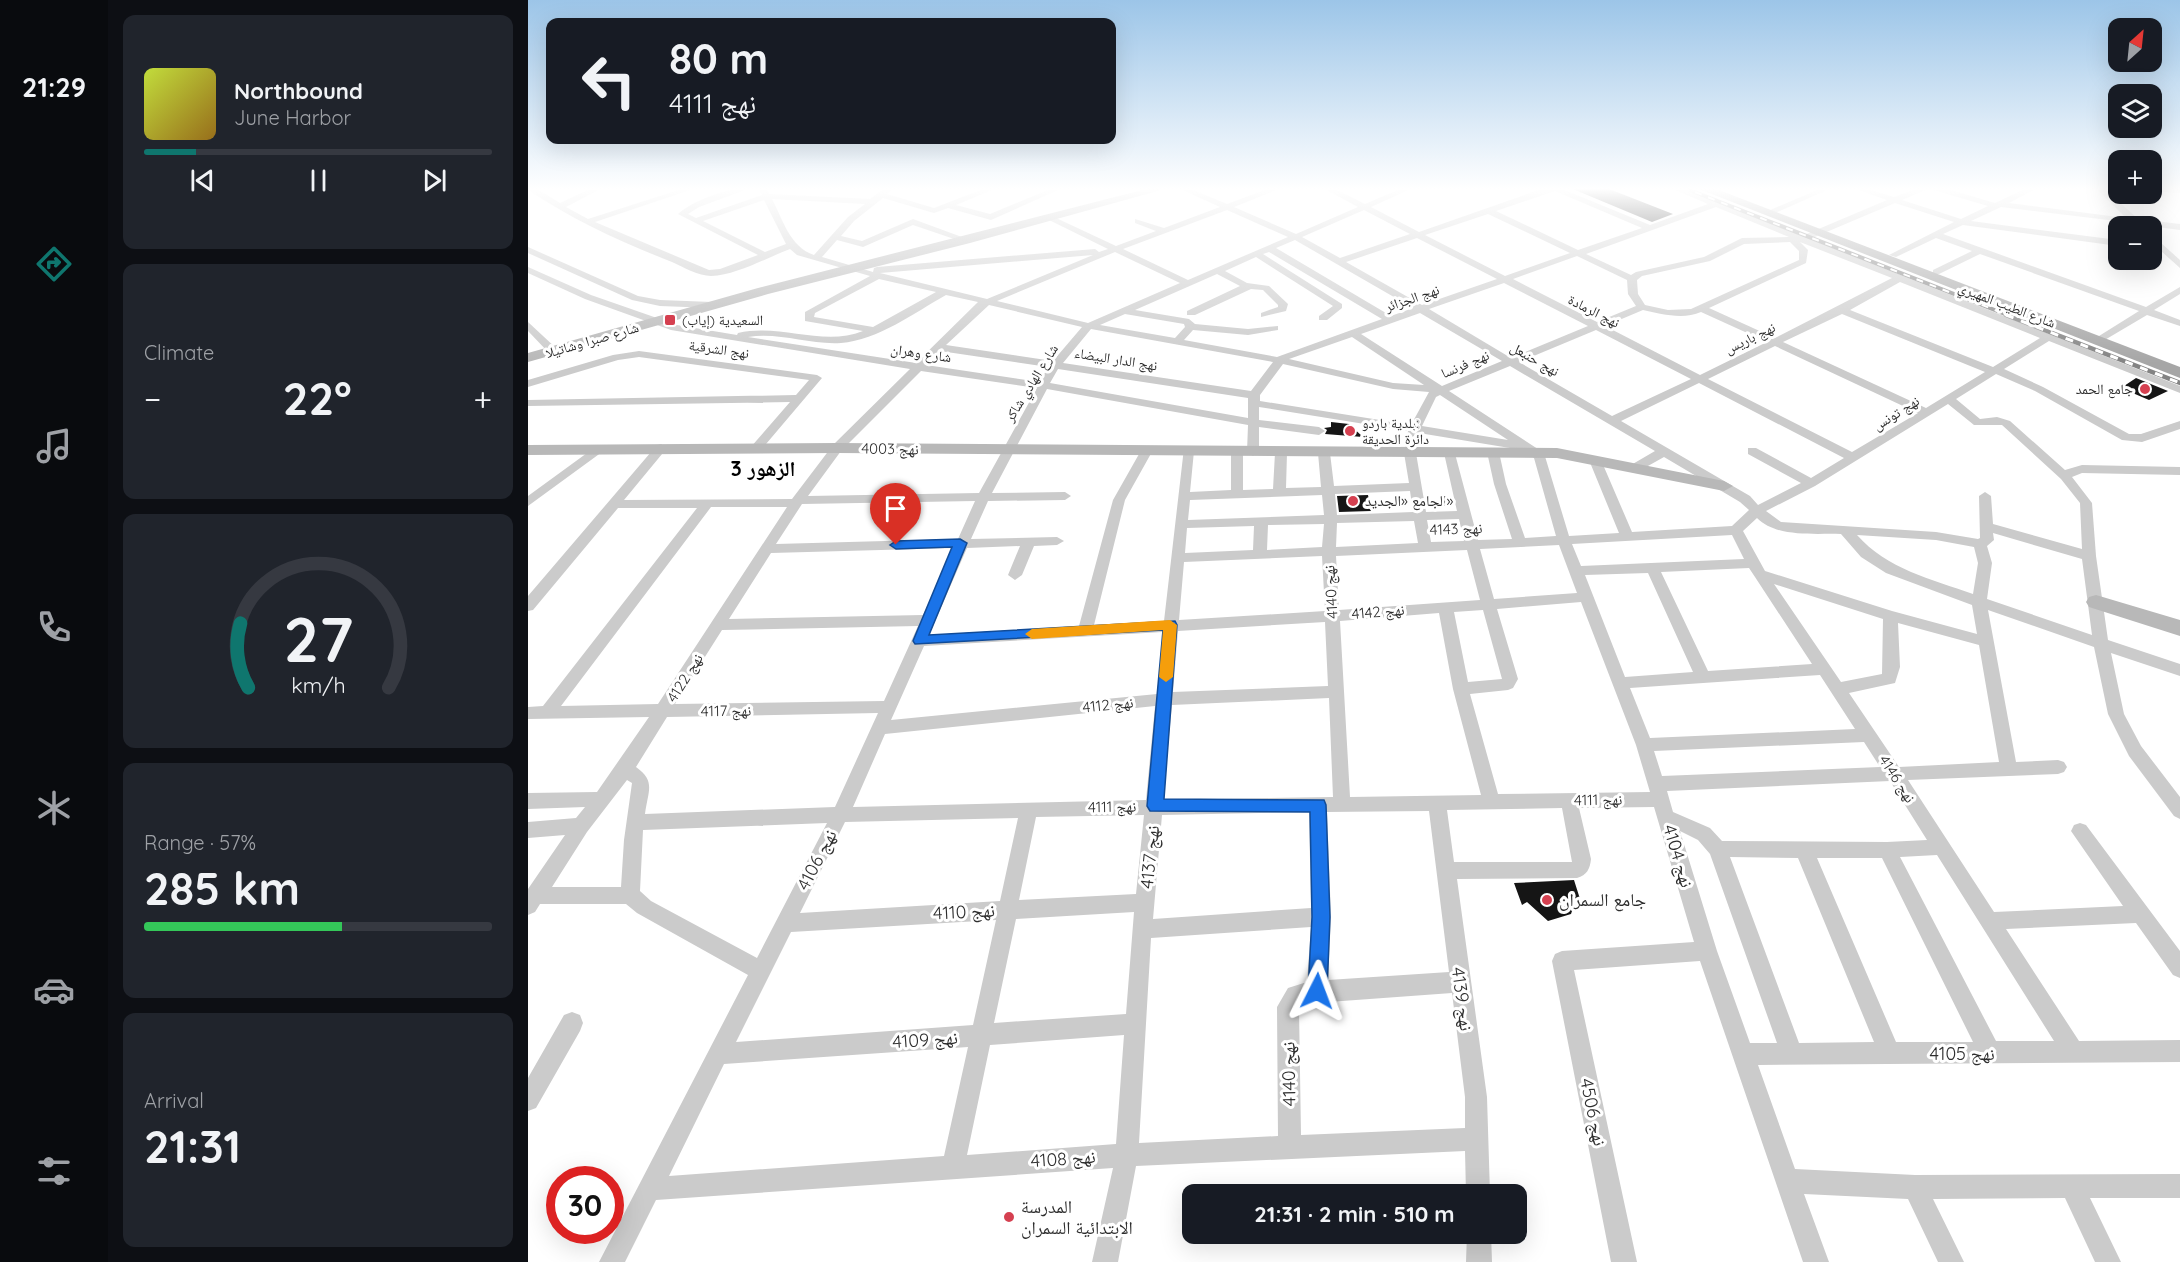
<!DOCTYPE html>
<html lang="en">
<head>
<meta charset="utf-8">
<style>
  :root { --surface:#171b24; --page:#20242c; --text:#f1f3f6; --muted:#9ea1a6; --line:#363941; --accent:#0f766e }
  body { margin:0; font-family:Quicksand,"Noto Naskh Arabic",sans-serif; background:var(--page); color:var(--text); height:100vh; display:flex; flex-direction:column; font-size:22px; white-space:nowrap }
  * { box-sizing:border-box; margin:0 }
  p { font-size:20px; color:var(--muted) }
  .icon { flex:none; width:33px; height:33px; fill:none; stroke:currentColor; stroke-width:2; stroke-linecap:round; stroke-linejoin:round }
  .map { position:relative; flex:1; overflow:hidden }
  .sheet { display:flex; flex-direction:column; gap:15px; padding:15px; background:#0d0f14; width:420px }
  .sheet>* { flex:none }
  .top-card { position:absolute; left:18px; top:18px; width:570px; height:126px; border-radius:12px; box-shadow:0 6px 24px #0002; background:#171b24; color:var(--text); overflow:hidden }
  .needle { width:39px; rotate:27deg }
  .buttons { position:absolute; left:1580px; top:18px; display:grid; gap:12px }
  .buttons a { display:grid; place-items:center; width:54px; height:54px; border-radius:12px; background:var(--surface); box-shadow:0 6px 24px #0002; font-size:30px }
  .speed { position:absolute; left:18px; top:1166px; display:flex; gap:12px; font-size:30px; font-weight:700; text-align:center }
  .speed>* { display:grid; place-content:center; width:78px; height:78px; border-radius:50%; background:var(--surface); box-shadow:0 6px 24px #0002; line-height:1 }
  .speed .limit { border:9px solid #d22; background:#fff; color:#111 }
  .pin { position:absolute; display:grid; place-items:center; width:51px; height:51px; color:#fff; margin:-62px -26px; border-radius:50% 50% 50% 0; rotate:-45deg; box-shadow:0 0 6px #0007 }
  .pin .icon { rotate:45deg }
  .me { position:absolute; width:66px; margin:-33px; rotate:3deg; stroke-linejoin:round; filter:drop-shadow(0 0 4px #0008) }
  .turn { display:flex; align-items:center; gap:21px; height:126px; padding:0 24px; font-size:27px }
  .turn .icon { width:78px; height:78px; stroke-width:2.5 }
  .turn b { display:block; font-size:42px; line-height:51px }
  .big { font-size:45px; font-weight:700; line-height:1.1 }
  .sheet .card { flex:1; display:flex; flex-direction:column; justify-content:center; gap:9px; min-width:0; padding:0 21px; border-radius:12px; background:var(--page) }
  .sheet .dial { align-items:center; gap:0 }
  .dial svg { height:156px; overflow:visible; fill:none; stroke:var(--line); stroke-width:7; stroke-linecap:round; text-anchor:middle }
  .dial text { fill:var(--text); stroke:none }
  .song { display:flex; align-items:center; gap:18px }
  .cover { width:72px; height:72px; border-radius:9px; background:linear-gradient(135deg,hsl(70 70% 55%),hsl(40 70% 35%)) }
  .played { height:6px; border-radius:3px; background:linear-gradient(90deg,var(--accent) 15%,var(--line) 15%) }
  .keys { display:flex; justify-content:space-around; direction:ltr }
  .heat { display:flex; justify-content:space-between; align-items:center; font-size:33px; direction:ltr }
  .charge { height:9px; border-radius:4px; background:linear-gradient(90deg,#34c759 57%,var(--line) 0) }
  .trip { position:absolute; left:654px; top:1184px; width:345px; height:60px; border-radius:12px; background:var(--surface); box-shadow:0 6px 24px #0002; font-weight:700; line-height:60px; text-align:center }
  main { display:flex; flex:1; min-height:0 }
  .dock { display:flex; flex-direction:column; width:108px; justify-content:space-around; align-items:center; background:#090b0e; color:var(--muted) }
  .dock .icon { width:42px; height:42px }
  .dock .active { color:var(--accent) }
  .dock b { font-size:27px; color:var(--text) }
  .map>svg:first-child { display:block }
</style>
</head>
<body>
<main>
<nav class="dock">
<b>21:29</b>
<svg class="icon active" aria-label="directions" viewBox="0 0 24 24"><path d="M12 3l9 9-9 9-9-9zM9 14v-3h6M13 9l2 2-2 2"/></svg>
<svg class="icon" aria-label="music" viewBox="0 0 24 24"><path d="M9 18V5l10-2v13"/><circle cx="6" cy="18" r="3"/><circle cx="16" cy="16" r="3"/></svg>
<svg class="icon" aria-label="phone" viewBox="0 0 24 24"><path d="M5 4h4l2 5-3 2q2 4 5 5l2-3 5 2v4C11 20 4 13 5 4z"/></svg>
<svg class="icon" aria-label="climate" viewBox="0 0 24 24"><path d="M12 3v18M4 7l16 10M4 17L20 7"/></svg>
<svg class="icon" aria-label="car" viewBox="0 0 24 24"><path d="M5 17H2v-5l4-1 3-4h7l3 4 3 1v5h-3M9 17h6M6 11h13"/><circle cx="7" cy="17" r="2"/><circle cx="17" cy="17" r="2"/></svg>
<svg class="icon" aria-label="filters" viewBox="0 0 24 24"><path d="M4 7h16M4 17h16"/><circle cx="9" cy="7" r="2"/><circle cx="15" cy="17" r="2"/></svg>
</nav>
<section class="sheet">
<div class="card">
<div class="song"><i class="cover"></i><div><b>Northbound</b><p>June Harbor</p></div></div>
<div class="played"></div>
<div class="keys"><svg class="icon" aria-label="previous" viewBox="0 0 24 24"><path d="M18 5L8 12l10 7zM5 5v14"/></svg><svg class="icon" aria-label="pause" viewBox="0 0 24 24"><path d="M8 5v14M16 5v14"/></svg><svg class="icon" aria-label="next" viewBox="0 0 24 24"><path d="M6 5l10 7-10 7zM19 5v14"/></svg></div>
</div>
<div class="card"><p>Climate</p>
<div class="heat"><a>−</a><b class="big">22°</b><a>+</a></div>
</div>
<div class="card dial"><svg viewBox="0 0 100 80">
<path d="M14 69A42 42 0 1 1 86 69"/>
<path d="M14 69A42 42 0 0 1 10 36" stroke="#0f766e"/>
<text x="50" y="56" font-size="32" font-weight="700">27</text>
<text x="50" y="72" font-size="11">km/h</text>
</svg></div>
<div class="card"><p>Range · 57%</p><b class="big">285 km</b><div class="charge"></div></div>
<div class="card"><p>Arrival</p><b class="big">21:31</b></div>
</section>
<div class="map">
<svg width="1652" height="1262" viewBox="0 0 1652 1262">
  <rect width="100%" height="100%" fill="#fff"/>
  <path fill="#151515" d="M1040 187H1076L1145 214 1124 222Z
    M1608 378 1640 391 1621 400 1593 388Z
    M803 422 821 424 835 437 797 434 799 430 796 428 803 427Z
    M840 495 843 511 811 512 809 496Z
    M1046 880 1052 899 1039 901 1045 908 1043 914 1020 921 999 902 994 905 986 883Z"/>
  <g fill="none" stroke-linecap="round" stroke-linejoin="round">
    <path fill="#cbcbcb" fill-rule="evenodd" d="M0 187H6L32 203 66 187H76L38 207 60 219 160 187H171L67 222 181 270 192 269 230 255 150 214C165 200 205 186 225 187L171 207 160 214 168 218 234 195 230 187H238L241 194 342 199 358 187H367L359 194 406 208 460 187H471L428 205 462 214 527 187H537L463 220 420 208 406 213 355 198 326 221 313 236 334 241 385 219 442 240 435 242 385 225 335 247 309 240 294 257 345 272 346 268 349 267 567 249 571 252 580 249 519 219 526 217 588 246 628 231 607 223V219L636 228 692 207 648 187H658L699 204 745 187H756L706 207 768 234 830 207 793 187H803L837 204 877 187H887L843 207 891 232 1019 187H1036L1034 189 1122 225 1180 204 1140 187H1150L1274 236 1359 200 1322 187H1333L1366 197 1392 187H1413L1467 203 1501 187H1511L1481 203 1598 218 1567 187H1575L1610 219 1652 224V230L1614 225 1610 226 1605 223 1473 207 1443 221 1590 240V246L1435 225 1415 234 1618 307 1652 287V294L1626 310 1652 320V326L1619 315 1575 341 1570 338 1571 336 1611 311 1452 254 1411 274H1405V270L1444 251 1408 238 1368 257 1361 255 1426 222 1367 203 1282 239 1652 386V393L1521 341 1476 369 1515 387 1601 434H1613L1652 421V429L1614 442 1594 440 1507 391 1468 374 1428 399 1452 419 1469 417 1482 421 1537 470 1554 465 1652 467V475L1554 473 1544 477 1564 503 1568 556 1580 640 1652 664V676L1583 653 1596 714 1613 746 1652 797V819L1646 816 1601 756 1580 714 1566 647 1460 610 1488 762 1530 760 1536 762 1539 767 1536 772 1530 774 1380 780 1466 912 1595 906 1543 831 1546 825 1552 823 1558 825 1652 951V978L1645 975 1608 923 1478 929 1551 1041 1652 1040V1062L1230 1065 1267 1169 1387 1175 1652 1174V1198H1562L1593 1262H1567L1537 1198 1405 1199 1436 1262H1410L1380 1199 1276 1194 1301 1262H1275L1172 961 1046 970 1109 1262H1083L1024 961 1027 954 1034 951 1166 942 1126 807 1051 808 1063 859C1062 869 1059 875 1049 878L929 879 959 1097 962 1194H938L937 1151 608 1166 590 1262H564L585 1168 128 1200 97 1262H71L220 975 109 913 98 904H12L7 912 0 915V889L37 835 0 838V822L48 818 57 807 0 809V793L69 792 121 717 0 719V707L15 706 169 508H90L5 610 0 611V596L129 445 133 444 139 448 96 500 264 499 305 445 382 369 143 330 57 299 0 273V267L63 295 149 325 209 335 210 333C252 323 295 347 335 331L277 321V312L342 276 269 255 262 249C238 258 209 275 183 276 171 276 155 267 144 262 93 242 45 220 0 190ZM1402 188V189L1460 206 1433 219 1374 200ZM1027 191 1114 228 1050 250 968 211ZM244 199 337 204 320 217 286 255C262 247 255 220 244 199ZM236 200 258 244 237 252 175 221ZM1188 207 1261 237 1214 238 1176 257 1108 272 1103 275 1058 254ZM699 210 760 237 660 280 595 249ZM836 210 882 234 812 258 774 237ZM960 214 1042 253 977 276 897 235ZM889 238 969 279 894 305 818 262ZM767 240 885 308 863 316 748 248ZM1262 242 1271 251V260L1163 309 1140 310 1117 305 1110 294 1109 280 1114 276 1182 261 1216 244ZM1272 242 1364 278 1247 338 1181 308 1278 263 1280 250ZM587 252 652 283 560 323 469 301ZM741 252 854 319 749 357 656 340 665 330 720 335 750 330V326L720 329 667 324 661 319 607 310 689 274 712 286 659 311V315H667L723 289 735 290 750 305V307L733 313V317L758 311 760 304 741 286 719 283 697 271 728 257 805 306 791 316V320H799L814 308V304L735 254ZM565 255 459 299 352 273ZM1049 256 1099 280 1100 294 1108 306 1069 322 985 279ZM351 279 408 292 345 327 286 317 287 313ZM1372 282 1512 338 1465 367 1322 310ZM976 283 1060 326 983 358 901 309ZM418 295 450 302 388 363 220 337C252 332 281 345 313 343 350 340 386 313 418 295ZM461 305 554 327 525 361 418 345ZM1115 310C1133 314 1155 320 1173 312L1239 342 1172 375 1077 326ZM892 313 974 361 914 386 833 334ZM597 314 656 324 657 327 647 338 572 325ZM1314 314 1457 372 1398 408 1255 342ZM563 329 745 362 723 391 535 363ZM1068 330 1163 379 1084 416 991 362ZM824 337 896 385 865 383 761 359ZM1247 346 1390 413 1324 452 1180 379ZM412 351 520 367 512 382 398 365ZM755 364 865 389 901 392 883 425 732 401V395ZM982 366 1127 451 1103 465V471H1111L1136 457 1212 502 1221 510 1204 526 1104 532 1073 460 1067 456 1061 460 1091 533 1041 536 1016 453 921 391ZM530 369 720 398V418L522 383ZM393 371 509 388 451 493 280 496 313 451ZM1171 383 1316 458 1283 478 1228 448H1220V454L1273 483 1230 505 1222 496 1093 421ZM519 389 720 425 719 452 725 456 731 452V427L791 435 797 431 791 427 731 420V407L880 431 876 453 881 483 806 486 802 453 796 449 790 453 793 487 758 488 759 453 753 449 747 453 745 489 715 490V452L709 448 703 452V490L662 492 666 451 660 447 656 448 636 621 566 625 597 500 625 450 623 447H615L585 500 551 626 401 635 439 548 492 546 480 575 487 580 494 575 506 546 529 545 536 541 529 537 443 539 460 501 537 500 543 496 537 492 464 493ZM912 395 980 440 894 426 908 397ZM1420 404 1446 425H1474L1533 479 1552 503 1554 549 1465 524 1463 496 1457 492 1451 496 1452 538 1450 539 1408 532 1253 522 1238 511 1287 486ZM891 433 994 450 1006 458 1028 536 997 538 978 484 971 452 965 448 959 452 966 484 984 539 950 540 926 450H918L916 453 929 511 898 512 888 453ZM882 491 885 512 809 515 807 494ZM794 495 796 515 660 520 662 500ZM447 501 430 539 248 544 274 504ZM183 507H259L130 704 33 706ZM1229 518C1249 538 1286 533 1313 534L1333 557 1358 573 1444 605 1449 634 1364 611 1237 571 1215 531ZM931 519 936 541 903 542 899 520ZM886 521 890 543 808 547 809 523ZM796 524 794 547 739 550 740 525ZM726 526 725 550 657 553 659 528ZM1465 533 1554 559 1564 635 1459 599 1464 563 1459 546 1466 540ZM1204 535 1216 559 1053 566 1044 544ZM1329 535 1408 540 1446 547 1450 563 1445 594C1403 579 1359 569 1329 535ZM1031 545 1049 593 966 599 952 549ZM426 548 395 615 201 619 243 553ZM939 550 952 600 811 610 808 556ZM794 556 797 611 651 620 656 562ZM1221 568 1227 577 1284 664 1180 671 1133 572ZM1120 573 1165 672 1097 677 1057 575ZM1246 584 1355 619 1354 674 1313 682ZM1053 602 1108 745 1122 792 970 794 942 694 980 690 985 688 990 679 969 609ZM955 610 974 679 940 682 926 612ZM911 613 925 689 953 795 822 797 812 621ZM797 622 800 686 645 692 650 631ZM1370 623 1451 645 1471 762 1371 767 1321 693 1367 683 1372 667ZM390 626 356 701 147 704 194 630ZM635 632 629 694 363 720 396 646ZM1292 675 1327 729 1122 738 1102 688ZM801 698 805 797 635 800 644 705ZM627 706 618 800 325 807 357 734ZM350 713 307 807 117 814C120 791 128 781 108 767L139 717ZM1336 742 1352 767 1134 776 1126 751ZM99 780 104 783 96 840 93 887H24L59 832ZM1362 781 1399 840 1359 842 1194 841 1182 828 1145 812 1139 791ZM1034 808 1044 862H926L919 810ZM901 811 921 972 800 980 803 917 799 812ZM781 812 783 908 625 919 634 815ZM616 815 608 894 491 900 508 817ZM490 818 472 901 272 913 317 822ZM299 823 229 958 123 901 112 891 115 830ZM1152 831 1170 840 1182 854 1249 1043H1222L1189 951ZM1409 855 1526 1041H1468L1372 857ZM1202 857 1270 858 1346 1042 1271 1043ZM1289 858H1354L1445 1042H1368ZM606 912 598 1014 466 1023 488 919ZM468 920 445 1025 208 1042 263 932ZM783 927 779 982 760 988 749 1007 750 1136 611 1143 623 938ZM924 993 937 1097V1128L773 1135 771 1009 773 1004ZM596 1035 588 1144 439 1155 462 1045ZM440 1047 416 1156 141 1176 196 1064Z
      M1296 187H1306L1247 213 1240 211Z
      M1623 187 1652 189V193L1623 191Z
      M1623 234 1652 260V268L1623 242Z
      M0 247 110 296 132 300 184 302 189 305 184 308 132 306 104 300 0 253Z
      M0 322 29 349V353H21L0 331Z
      M111 351 289 375 294 378 232 451 228 452 222 448 262 402 0 406V400L268 395 281 380 111 357 90 360 0 387V380L85 355Z
      M70 445 74 446V452L0 506V496Z
      M44 1012 52 1015 55 1023 52 1031 8 1108 0 1111V1078L36 1015Z
      M939 1233H963L964 1262H938Z"/>
    <path fill="#b8b8b8" fill-rule="evenodd" d="M626 187H644L442 243 240 294 0 362V353L230 288Z
      M309 443 1029 448 1196 481 1205 486 1196 491 1029 458 309 453 0 455V445Z
      M1568 595 1652 620V636L1561 607 1558 602 1561 597Z"/>
    <path fill="#a6a6a6" fill-rule="evenodd" d="M1166 187H1183L1652 367V378Z"/>
    <path stroke="#838383" stroke-width="1.5" d="M1631 187 1652 189"/>
    <defs>
      <path id="rail-far1" d="M1154 187 1482 316"/>
      <path id="rail" d="M1478 315 1652 383"/>
    </defs>
    <use href="#rail-far1" stroke="#838383" stroke-width="4"/>
    <use href="#rail" stroke="#838383" stroke-width="4.5"/>
    <use href="#rail-far1" stroke="#fff" stroke-width="2" stroke-dasharray="7" stroke-linecap="butt"/>
    <use href="#rail" stroke="#fff" stroke-width="3" stroke-dasharray="8" stroke-linecap="butt"/>
  </g>
  <linearGradient id="sky" x2="0" y2="1"><stop stop-color="#9cc5e8"/><stop offset="0.52" stop-color="#fff"/><stop offset="1" stop-color="#fff" stop-opacity="0"/></linearGradient>
  <rect width="1652" height="363" fill="url(#sky)"/>
  <path fill="#1a73e8" stroke="#114b97" stroke-width="1.5" d="M432 539 439 543 401 635 647 621 649 625 636 799 796 800 798 805 802 917 799 991 796 998 789 1000 783 998 780 991 784 917 782 812 622 811 619 806 635 630 387 644 385 641 424 547 368 549 362 545 368 541Z"/>
  <path fill="#f59e0b" d="M642 620 649 625 645 677 638 682 631 677 635 630 504 639 497 634 504 629Z"/>
  <g fill="#d54050" stroke="#fff" stroke-width="2">
    <rect x="136" y="314" width="12" height="12" rx="3"/>
    <circle cx="1617" cy="389" r="6"/>
    <circle cx="822" cy="431" r="6"/>
    <circle cx="825" cy="501" r="6"/>
    <circle cx="1019" cy="900" r="6"/>
    <circle cx="481" cy="1217" r="6"/>
  </g>
  <g text-anchor="middle" stroke-width="6" stroke-linejoin="round" paint-order="stroke">
    <g font-size="14" fill="#2e2e2e" stroke="#fff">
      <text transform="translate(884 298) rotate(-19)" y="5">نهج الجزائر</text>
      <text transform="translate(1479 305) rotate(21)" y="5">شارع الطيب المهيري</text>
      <text transform="translate(1066 311) rotate(27)" y="5">نهج الرمادة</text>
      <text transform="translate(1222 338) rotate(-26)" y="5">نهج باريس</text>
      <text transform="translate(64 340) rotate(-16)" y="5">شارع صبرا وشاتيلا</text>
      <text transform="translate(191 349) rotate(8)" y="5">نهج الشرقية</text>
      <text transform="translate(393 353) rotate(8)" y="5">شارع وهران</text>
      <text transform="translate(588 359) rotate(9)" y="5">نهج الدار البيضاء</text>
      <text transform="translate(1007 359) rotate(30)" y="5">نهج حنبعل</text>
      <text transform="translate(937 364) rotate(-23)" y="5">نهج فرنسا</text>
      <text transform="translate(503 383) rotate(-58)" y="5">شارع الهادي شاكر</text>
      <text transform="translate(1368 413) rotate(-32)" y="5">نهج تونس</text>
    </g>
    <g font-size="14" fill="#2e2e2e" stroke="#fff" text-anchor="start">
      <text x="154" y="325">السعيدية (إياب)</text>
      <text x="1605" y="394" text-anchor="end">جامع الحمد</text>
      <text x="834" y="428">بلدية باردو:<tspan x="834" dy="16">دائرة الحديقة</tspan></text>
    </g>
    <g font-size="15" fill="#2e2e2e" stroke="#fff">
      <text transform="translate(362 449) rotate(1)" y="5">نهج 4003</text>
      <text transform="translate(928 529) rotate(-2)" y="5">نهج 4143</text>
      <text transform="translate(803 592) rotate(-94)" y="5">نهج 4140</text>
      <text transform="translate(850 612) rotate(-5)" y="5">نهج 4142</text>
      <text transform="translate(157 678) rotate(-58)" y="5">نهج 4122</text>
      <text transform="translate(580 705) rotate(-6)" y="5">نهج 4112</text>
      <text transform="translate(198 711) rotate(-1)" y="5">نهج 4117</text>
      <text transform="translate(1369 779) rotate(57)" y="5">نهج 4146</text>
      <text transform="translate(1070 800) rotate(-1)" y="5">نهج 4111</text>
      <text transform="translate(584 807) rotate(-1)" y="5">نهج 4111</text>
    </g>
    <g font-size="15" fill="#2e2e2e" stroke="#fff" text-anchor="start">
      <text x="837" y="506">الجامع «الجديد»</text>
    </g>
    <g font-size="18" fill="#2e2e2e" stroke="#fff">
      <text transform="translate(1150 856) rotate(73)" y="6">نهج 4104</text>
      <text transform="translate(622 857) rotate(-84)" y="6">نهج 4137</text>
      <text transform="translate(289 860) rotate(-63)" y="6">نهج 4106</text>
      <text transform="translate(436 912) rotate(-3)" y="6">نهج 4110</text>
      <text transform="translate(934 999) rotate(82)" y="6">نهج 4139</text>
      <text transform="translate(397 1040) rotate(-4)" y="6">نهج 4109</text>
      <text x="1434" y="1060">نهج 4105</text>
      <text transform="translate(761 1074) rotate(-91)" y="6">نهج 4140</text>
      <text transform="translate(1065 1112) rotate(78)" y="6">نهج 4506</text>
      <text transform="translate(535 1159) rotate(-4)" y="6">نهج 4108</text>
    </g>
    <g font-size="18" fill="#2e2e2e" stroke="#fff" text-anchor="start">
      <text x="1031" y="906">جامع السمران</text>
      <text x="493" y="1213">المدرسة<tspan x="493" dy="21">الابتدائية السمران</tspan></text>
    </g>
    <g font-size="21" font-weight="bold" fill="#000" stroke="#fff">
      <text x="235" y="476">الزهور 3</text>
    </g>
  </g>
</svg>
<div class="buttons">
<a><svg class="needle" viewBox="-14 -14 28 28"><path d="M0-13l5 13h-10z" fill="#e53935"/><path d="M0 13l5-13h-10z" fill="#9ea1a6"/></svg></a>
<a><svg class="icon" aria-label="layers" viewBox="0 0 24 24"><path d="M12 4l9 5-9 5-9-5zM3 14l9 5 9-5"/></svg></a>
<a>+</a>
<a>−</a>
</div>
<div class="speed"><div class="limit">30</div></div>
<div class="pin" style="left:368px;top:545px;background:#d93025"><svg class="icon" aria-label="arrive" viewBox="0 0 24 24"><path d="M6 21V4h12l-3 4 3 4H6"/></svg></div>
<svg class="me" style="left:789px;top:991px" viewBox="-20 -20 40 40"><path d="M0-17L14 15 0 8-14 15z" fill="#1a73e8" stroke="#fff" stroke-width="4"/></svg>
<div class="trip">21:31 · 2 min · 510 m</div>
<div class="top-card">
<div class="turn"><svg class="icon" aria-label="left" viewBox="0 0 24 24"><path d="M17 20v-9H6M10 6l-5 5 5 5"/></svg><div><b>80 m</b>نهج 4111</div></div>
</div>
</div>
</main>
</body>
</html>
